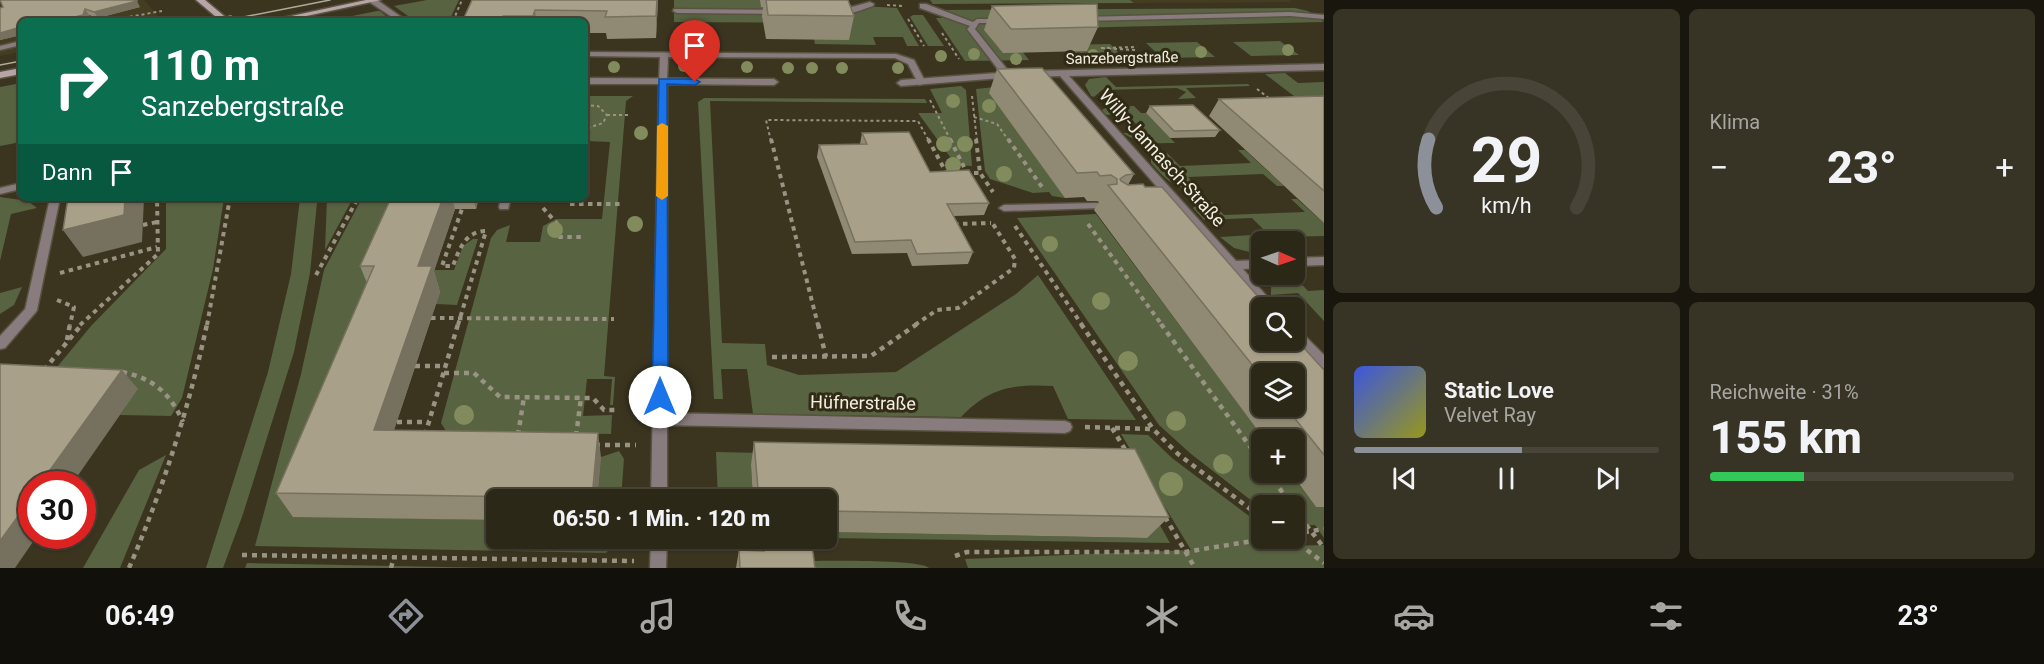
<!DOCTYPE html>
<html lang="de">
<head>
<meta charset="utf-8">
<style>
  :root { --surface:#2c2818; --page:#383425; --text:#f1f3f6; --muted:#a6a6a2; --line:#484437; --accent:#8c9099 }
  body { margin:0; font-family:Roboto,sans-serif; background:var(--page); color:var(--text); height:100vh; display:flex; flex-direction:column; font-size:22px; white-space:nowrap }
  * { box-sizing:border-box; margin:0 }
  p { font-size:20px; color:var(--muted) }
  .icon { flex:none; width:33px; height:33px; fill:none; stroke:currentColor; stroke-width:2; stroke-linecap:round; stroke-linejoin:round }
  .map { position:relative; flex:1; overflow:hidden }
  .details { display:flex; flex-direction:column; gap:9px; padding:9px; background:#18160d; width:720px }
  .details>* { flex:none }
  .banner { position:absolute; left:18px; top:18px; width:570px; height:183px; border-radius:9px; box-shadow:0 2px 4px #0004,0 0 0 2px var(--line); background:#0b6e4f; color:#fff; overflow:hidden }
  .needle { width:39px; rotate:92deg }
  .buttons { position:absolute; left:1251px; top:231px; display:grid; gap:12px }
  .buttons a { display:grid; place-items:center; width:54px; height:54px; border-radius:9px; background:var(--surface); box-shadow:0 2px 4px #0004,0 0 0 2px var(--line); font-size:30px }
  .speed { position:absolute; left:18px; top:471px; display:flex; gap:12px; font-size:30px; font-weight:700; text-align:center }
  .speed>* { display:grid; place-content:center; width:78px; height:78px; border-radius:50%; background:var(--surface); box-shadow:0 2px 4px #0004,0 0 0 2px var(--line); line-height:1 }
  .speed .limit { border:9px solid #d22; background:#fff; color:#111 }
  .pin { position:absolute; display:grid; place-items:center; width:51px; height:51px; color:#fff; margin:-62px -26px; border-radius:50% 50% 50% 0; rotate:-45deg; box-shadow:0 0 6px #0007 }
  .pin .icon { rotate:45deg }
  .me { position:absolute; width:66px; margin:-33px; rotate:0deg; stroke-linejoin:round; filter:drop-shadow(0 0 4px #0008) }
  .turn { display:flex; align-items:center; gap:21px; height:126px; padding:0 24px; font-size:27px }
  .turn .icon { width:78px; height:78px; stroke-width:2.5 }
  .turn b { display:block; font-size:42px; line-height:51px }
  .then { display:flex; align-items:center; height:57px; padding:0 24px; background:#0003; gap:12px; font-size:22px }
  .big { font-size:45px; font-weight:800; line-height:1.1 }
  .details .card { flex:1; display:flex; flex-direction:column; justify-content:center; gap:9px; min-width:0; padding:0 21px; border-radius:9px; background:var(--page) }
  .details .dial { align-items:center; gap:0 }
  .dial svg { height:156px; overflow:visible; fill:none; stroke:var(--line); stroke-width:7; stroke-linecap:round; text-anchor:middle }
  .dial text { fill:var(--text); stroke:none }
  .song { display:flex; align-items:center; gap:18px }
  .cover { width:72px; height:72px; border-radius:9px; background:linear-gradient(135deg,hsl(230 70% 55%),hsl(60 70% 35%)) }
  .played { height:6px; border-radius:3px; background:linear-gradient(90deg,var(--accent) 55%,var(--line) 55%) }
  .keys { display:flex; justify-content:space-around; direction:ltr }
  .heat { display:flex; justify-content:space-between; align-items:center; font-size:33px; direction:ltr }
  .charge { height:9px; border-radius:4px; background:linear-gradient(90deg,#34c759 31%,var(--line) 0) }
  .details .tiles { flex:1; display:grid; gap:9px; grid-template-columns:repeat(2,1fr) }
  .trip { position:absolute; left:486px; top:489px; width:351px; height:60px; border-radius:9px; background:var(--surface); box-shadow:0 2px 4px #0004,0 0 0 2px var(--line); font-weight:800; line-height:60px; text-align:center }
  .dock { display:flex; height:96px; justify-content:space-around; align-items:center; background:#12100a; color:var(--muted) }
  .dock .icon { width:42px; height:42px }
  .dock .current { color:var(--accent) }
  .dock b { font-size:27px; color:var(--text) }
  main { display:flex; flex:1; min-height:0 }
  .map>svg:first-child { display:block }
</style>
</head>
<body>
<main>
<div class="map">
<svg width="1324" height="568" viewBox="0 0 1324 568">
  <rect width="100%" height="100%" fill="#3b3520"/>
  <path fill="#453d21" d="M0 0H144L160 18 159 21H21V52L0 56Z
    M1130 0H1289L1293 2 1134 3Z"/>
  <path fill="#586341" d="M427 0H459L449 21H415L394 6Z
    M674 0H759L897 8 919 46H907L903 37H873L876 45 815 44 814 39 843 23 674 22Z
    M930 0H1130L1134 3 933 4Z
    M1295 8 1308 11 1324 22 985 30 998 47 1018 46 1029 60 965 61 936 18H942L937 10Z
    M380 11 392 21H327L377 11Z
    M913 15H923L944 46H928L910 17Z
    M1280 41 1299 55 1251 56 1233 42Z
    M1197 42 1215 57 1162 58 1146 43Z
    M1110 44 1125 59 1074 60 1061 45Z
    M1285 73 1298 83 1324 82V119L1265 74Z
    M1106 77 1116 87 1248 84 1250 86 1186 88 1196 98 1178 99 1186 92 1177 88 1102 90 1094 97 1091 96 1085 85 1089 79Z
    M21 83V142L0 146V87Z
    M1031 83 1065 198 1052 196 1049 192 1033 193 990 179 985 171 976 89Z
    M961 86 966 90 972 166 956 165 918 113H942L930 89Z
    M585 96H633L626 101 604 376 615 377 613 405H610L612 379H587L583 416 612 415 611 434 446 431 441 423 491 238 497 230 510 225 506 242H540L543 226 556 219H602L610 142 586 141Z
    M704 98 925 99 927 103 710 101 722 343 765 344 767 365 799 375 896 372 1016 294 1038 275 1136 420 1068 419 1053 386C1013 384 990 387 961 417L753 414 747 369H721L723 399H714L698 102Z
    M1134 106 1141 113H1146L1175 143C1156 143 1140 145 1123 133L1143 132 1127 114 1106 115 1102 110 1107 107Z
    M1238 150H1245L1284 186H1277L1263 174 1188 177 1199 190C1176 190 1166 180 1151 163V157L1167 153 1180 166 1251 163Z
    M0 197 28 201 37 208 11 214 0 261Z
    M166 198H224L213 269 182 398 171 416 120 415 137 389 48 378 91 326 166 249Z
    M300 198H317V203L310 273 294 352 243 514 223 568H206L268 372 291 274Z
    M327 198H353L325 250Z
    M362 198H410L384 291 293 516 496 520V538L619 539 606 553 255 546 301 374 324 270Z
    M1291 199H1297L1324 223V236L1281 237 1284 241 1262 242 1261 255 1234 248 1220 237 1268 234 1252 218 1204 220 1193 208 1200 203 1212 202 1224 215 1305 212Z
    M1096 214 1265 439 1262 440V472L1290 473 1316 507H1324V538L1315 525 1295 526 1294 506H1262L1261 508 1191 454 1159 425 1017 218Z
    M473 239H478L457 305 436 304 426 292 434 270H454L463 246Z
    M1282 275H1293L1308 291 1324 290V321L1298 293 1271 295C1271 284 1271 278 1282 275Z
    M22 287 14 305 0 314V293Z
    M1121 434 1148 435 1172 458 1261 525 1262 538 1280 539 1290 546 1324 545V568H968L965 559 1191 550Z
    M619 451 624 459 621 499H597L601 457Z
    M716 452 765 453 767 465H751L753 499H718Z
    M166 455 120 568H83L139 470Z
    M1125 463 1170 543 827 538V532L1147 538Z
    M807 561C827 561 919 559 929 568H807Z
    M247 563 496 568H245Z"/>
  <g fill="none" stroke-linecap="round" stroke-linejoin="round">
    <defs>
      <path id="lane" d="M870 2 874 4 873 6C860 10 845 18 833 12Z
        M920 4H926L973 22 977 19H1005L1006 21 1002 23H979L975 29 1010 73V77H1004L967 29 970 26 920 8Z
        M674 9 778 10 782 12 778 14 677 13 673 11Z
        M1290 12 1324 15V19L1290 16 1082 21 1078 19 1082 17Z
        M89 17H95L97 21H89Z
        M21 41V45L0 50V46Z
        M585 52 896 54 914 60 926 83 919 85 908 64 895 58 668 57 667 81 663 84 659 81 660 57 585 56Z
        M1097 203 1102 206 1101 208 1004 211 999 208 1004 205Z
        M31 305 35 307 37 310 35 313 5 348 0 349V336L27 307Z
        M660 413 1065 421 1070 423 1072 427 1070 431 1065 433 660 425 655 423 653 419 655 415Z"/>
      <path id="street" d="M371 0H377L407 21H398L371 3Z
        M1324 64V70L1069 76 1236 261 1262 260V268L1243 269 1277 308H1263L1060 76 1031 77 1027 74 1031 71Z
        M1011 72 1015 75 1014 77 901 86 897 83 901 80Z
        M585 78 774 79 778 82 774 85 667 84V500H651L659 84H585Z
        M21 183V189L0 194V188Z
        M50 198H60L37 310 35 313H27L25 310Z
        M501 198H511L508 209H500L499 207Z
        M1324 257V265L1294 266V258Z
        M1294 328 1299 330 1324 355V368L1319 367 1293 340Z
        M651 538H667L666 568H650Z"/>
      <path id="secondary" d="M196 0H205L230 21H221Z
        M366 0H381L283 21H268Z
        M21 68V74L0 78V72Z"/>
    </defs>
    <use href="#lane" stroke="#58533f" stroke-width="3"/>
    <use href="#street" stroke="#58533f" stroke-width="3"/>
    <use href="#secondary" stroke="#58533f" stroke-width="3"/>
    <path stroke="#989382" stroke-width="2" stroke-dasharray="3 3" stroke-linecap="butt" d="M887 5 903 6
      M908 19 924 46
      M112 20 162 11
      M453 21 462 0
      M942 33 959 59
      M1135 50 1100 48 1137 47
      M1257 89 1270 99
      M972 96 977 141
      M930 100 951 141
      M585 105 598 106 607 115 603 123 585 129
      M607 115H629
      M974 117 997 124 1009 141
      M771 141 766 120 918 121 929 141"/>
    <path stroke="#989382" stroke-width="4" stroke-dasharray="4.5 4.5" stroke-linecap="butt" d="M771 139 818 325
      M928 139 947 174
      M950 139 967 173H980
      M976 139 980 173 993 192
      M1008 139 1042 187
      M570 204H623
      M543 208 560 227 558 237H583
      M954 224 991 223
      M1088 224 1162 325
      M143 225 157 222
      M1015 226 1082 325
      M60 273 157 247
      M316 275 358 198
      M57 300 74 307 70 325
      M431 318 614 319
      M80 325 158 254 157 198
      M207 325 230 198
      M458 325 486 231C466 231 459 249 453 266H442L462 209
      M915 325 937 310 958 308 1014 268 1015 259 993 224"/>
    <path stroke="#989382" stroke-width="4.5" stroke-dasharray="5 5" stroke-linecap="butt" d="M818 324 826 357
      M1081 324 1153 429 1178 454 1262 518
      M1161 324 1262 463
      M67 340 70 324
      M772 357 871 356 917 324
      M415 366H446
      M44 370 82 324
      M122 372C153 378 170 393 183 422
      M444 373H474L500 397 593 398 604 410H617
      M397 422H429
      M1085 427 1152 429
      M1112 428 1126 451
      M425 435 458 324
      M518 435 524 397
      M576 436 581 398
      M595 445H636
      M1268 472 1292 506
      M1294 509 1324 548
      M1165 517 1195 568
      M1294 534 1324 529
      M1291 538 1324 563
      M242 555 634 561
      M955 556 967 552H1185L1271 538
      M129 568C163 489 189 408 207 324
      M391 568 394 557"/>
    <use href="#lane" fill="#897c7e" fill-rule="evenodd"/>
    <use href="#street" fill="#897c7e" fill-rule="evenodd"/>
    <use href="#secondary" fill="#b8a4a7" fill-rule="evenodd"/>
    <path stroke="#afab9b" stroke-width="1.5" d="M206 21 231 16
      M223 21 330 0
      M0 65 21 61"/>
  </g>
  <g fill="#828b5b">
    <circle cx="1288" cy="50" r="6"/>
    <circle cx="1201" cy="52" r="6"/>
    <circle cx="974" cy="54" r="6"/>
    <circle cx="1093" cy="55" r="6"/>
    <circle cx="941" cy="56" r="6"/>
    <circle cx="1016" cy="59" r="6"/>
    <circle cx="684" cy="66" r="6"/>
    <circle cx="614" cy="67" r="6"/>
    <circle cx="747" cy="67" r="6"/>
    <circle cx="788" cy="68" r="6"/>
    <circle cx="812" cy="68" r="6"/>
    <circle cx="842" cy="68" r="6"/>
    <circle cx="898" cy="68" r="6"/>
    <circle cx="953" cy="101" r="7"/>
    <circle cx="989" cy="106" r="7"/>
    <circle cx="641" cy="133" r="7"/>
    <circle cx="944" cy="144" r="8"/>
    <circle cx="965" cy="144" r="8"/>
    <circle cx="953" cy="165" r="8"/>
    <circle cx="1004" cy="174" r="8"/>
    <circle cx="635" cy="224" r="8"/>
    <circle cx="555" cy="230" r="8"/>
    <circle cx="1050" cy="244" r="8"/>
    <circle cx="1101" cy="301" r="9"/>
    <circle cx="1128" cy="361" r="10"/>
    <circle cx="464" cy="415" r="10"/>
    <circle cx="1176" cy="421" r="10"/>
    <circle cx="1223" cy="464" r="10"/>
    <circle cx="1171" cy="484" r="12"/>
  </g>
  <path fill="#908a75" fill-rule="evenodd" d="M472 0H658L656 38 607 39 606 33H585V21H385L463 20Z
    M760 0H848L854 16 849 40 766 39 762 16 763 7H761Z
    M992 6 1098 27 1087 51 1003 53 984 30Z
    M140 7 98 18 89 15 87 21H21V35L0 40V8Z
    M997 69 1134 174 1128 185 1324 370V507H1316L1290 472H1294V440H1265L1094 210 1099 202 1097 201H1087L1084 197 1065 198 989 93ZM1262 374 1294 406H1262Z
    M1324 96V223L1209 116 1219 99Z
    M1150 106 1220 130 1215 137 1170 138 1146 113Z
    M862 133 930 172 989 203 984 215 954 216 973 252 968 264 912 266 907 253 852 254 817 157 819 145 860 144Z
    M391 198H479L476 209H455L434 271 440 292 394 430 601 457 597 500H496V520L293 517 276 493 367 283 360 266Z
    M754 442 1169 517 1147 538 826 532V500H753L751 465Z
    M756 538H811L815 568H736L739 550 757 551Z"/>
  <path fill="#76705f" d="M657 0H658L656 38V16Z
    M137 1 140 7 98 18 94 12Z
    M85 9 89 15 87 21H58Z
    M535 10 536 21H533V16Z
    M21 27V35L0 40V33Z
    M125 198H144L142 242 83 257 63 230Z
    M443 198H452L455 209 434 271 440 292 386 454 374 430 418 266Z
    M473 198H479L476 209Z
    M122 370 138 389 72 484H40Z
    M598 433 601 457 597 500H593Z
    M32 497V536H37L15 568H0V541Z"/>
  <path fill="#a8a088" stroke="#76705f" stroke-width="1.5" d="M0 0H137V1L94 12 85 9 83 15 58 21H21V27L0 33V8L3 7Z
    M472 0H657L656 16 605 17 607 11 535 10 533 16H503L501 21H385L386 20H463Z
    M766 0H848L854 16 768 15Z
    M1097 4 1098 27 1011 29 992 6Z
    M1042 68 1134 174 1126 175 1120 179 1121 181 1128 185 1143 184 1145 187H1162L1268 308H1262V340H1294V337L1324 370V455L1285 406H1294V374H1262V377L1108 185 1117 184V179L1111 175 1100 176 1097 172 1077 173 997 69Z
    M1324 96V191L1219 99Z
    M1193 105 1220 130 1174 131 1150 106Z
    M909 132 930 172 969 170 989 203 947 204 973 252 917 254 911 240 855 242 819 145 867 144 862 133Z
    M68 198H125L124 215 63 230Z
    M391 198H443L418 266H432L374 430 598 433 592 498 276 493 374 266H360Z
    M0 364 122 370 40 484H32V497L0 541Z
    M754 442 1135 449 1169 517 826 511V500H759Z
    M762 538H811L815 568H740L739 550 764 551Z"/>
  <path fill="#1a73e8" stroke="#114b97" stroke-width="1.5" d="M659 79H695L700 82 695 85 667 84 668 397 660 403 652 397Z"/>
  <path fill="#f59e0b" d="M662 123 668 126V196L662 200 656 196 657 126Z"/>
  <g text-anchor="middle" stroke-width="6" stroke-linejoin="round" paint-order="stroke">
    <g font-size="15" fill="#f3efe3" stroke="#312b16">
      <text transform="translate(1122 58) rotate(-1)" y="5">Sanzebergstraße</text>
    </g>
    <g font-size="18" fill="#f3efe3" stroke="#312b16">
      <text transform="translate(1162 158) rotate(48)" y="6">Willy-Jannasch-Straße</text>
      <text transform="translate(863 403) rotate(1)" y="6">Hüfnerstraße</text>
    </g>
  </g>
</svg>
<div class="buttons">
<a><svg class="needle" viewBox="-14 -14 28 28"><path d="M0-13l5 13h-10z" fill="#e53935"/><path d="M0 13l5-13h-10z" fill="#a6a6a2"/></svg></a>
<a><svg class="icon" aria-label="search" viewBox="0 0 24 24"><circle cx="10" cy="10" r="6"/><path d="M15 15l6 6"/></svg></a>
<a><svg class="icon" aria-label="layers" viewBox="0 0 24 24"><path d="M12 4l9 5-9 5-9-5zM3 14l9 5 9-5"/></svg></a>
<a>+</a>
<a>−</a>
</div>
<div class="speed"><div class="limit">30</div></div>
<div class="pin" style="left:695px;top:82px;background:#d93025"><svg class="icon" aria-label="arrive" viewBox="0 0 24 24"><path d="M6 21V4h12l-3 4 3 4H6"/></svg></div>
<svg class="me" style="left:660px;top:397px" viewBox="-20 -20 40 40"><circle r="19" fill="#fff"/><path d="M0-13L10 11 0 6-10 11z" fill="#1a73e8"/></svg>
<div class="trip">06:50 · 1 Min. · 120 m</div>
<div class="banner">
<div class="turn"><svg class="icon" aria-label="right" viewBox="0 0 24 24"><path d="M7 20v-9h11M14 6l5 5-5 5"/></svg><div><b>110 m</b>Sanzebergstraße</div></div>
<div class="then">Dann<svg class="icon" aria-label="arrive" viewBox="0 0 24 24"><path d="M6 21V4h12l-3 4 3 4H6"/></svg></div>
</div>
</div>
<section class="details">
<div class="tiles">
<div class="card dial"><svg viewBox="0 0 100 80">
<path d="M14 69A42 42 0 1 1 86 69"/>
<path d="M14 69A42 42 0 0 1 10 34" stroke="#8c9099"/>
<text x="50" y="56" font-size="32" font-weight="700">29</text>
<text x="50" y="72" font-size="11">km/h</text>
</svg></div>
<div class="card"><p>Klima</p>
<div class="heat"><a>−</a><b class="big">23°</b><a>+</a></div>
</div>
<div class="card">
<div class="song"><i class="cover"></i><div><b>Static Love</b><p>Velvet Ray</p></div></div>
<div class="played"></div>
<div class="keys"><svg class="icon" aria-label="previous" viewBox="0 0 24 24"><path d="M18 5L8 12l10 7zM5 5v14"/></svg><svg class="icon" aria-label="pause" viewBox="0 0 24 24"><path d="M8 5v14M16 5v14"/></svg><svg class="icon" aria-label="next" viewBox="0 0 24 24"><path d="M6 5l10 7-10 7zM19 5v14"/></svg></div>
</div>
<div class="card"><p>Reichweite · 31%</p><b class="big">155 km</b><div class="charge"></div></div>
</div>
</section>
</main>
<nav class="dock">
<b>06:49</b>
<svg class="icon current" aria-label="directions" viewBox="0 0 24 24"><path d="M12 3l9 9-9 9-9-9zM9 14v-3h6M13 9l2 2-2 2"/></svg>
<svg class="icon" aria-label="music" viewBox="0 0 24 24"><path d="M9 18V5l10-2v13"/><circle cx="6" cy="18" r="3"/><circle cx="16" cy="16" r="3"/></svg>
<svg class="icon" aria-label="phone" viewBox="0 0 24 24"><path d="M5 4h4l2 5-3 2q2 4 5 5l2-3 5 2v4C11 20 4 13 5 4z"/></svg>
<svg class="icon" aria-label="climate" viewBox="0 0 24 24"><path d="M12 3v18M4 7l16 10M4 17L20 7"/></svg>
<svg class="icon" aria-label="car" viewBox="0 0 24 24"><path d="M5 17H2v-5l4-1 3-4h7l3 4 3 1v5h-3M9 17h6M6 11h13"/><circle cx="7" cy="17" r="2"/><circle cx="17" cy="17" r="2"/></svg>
<svg class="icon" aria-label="filters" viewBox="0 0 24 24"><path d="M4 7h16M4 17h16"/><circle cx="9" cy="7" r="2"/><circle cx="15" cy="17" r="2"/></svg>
<b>23°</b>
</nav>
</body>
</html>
